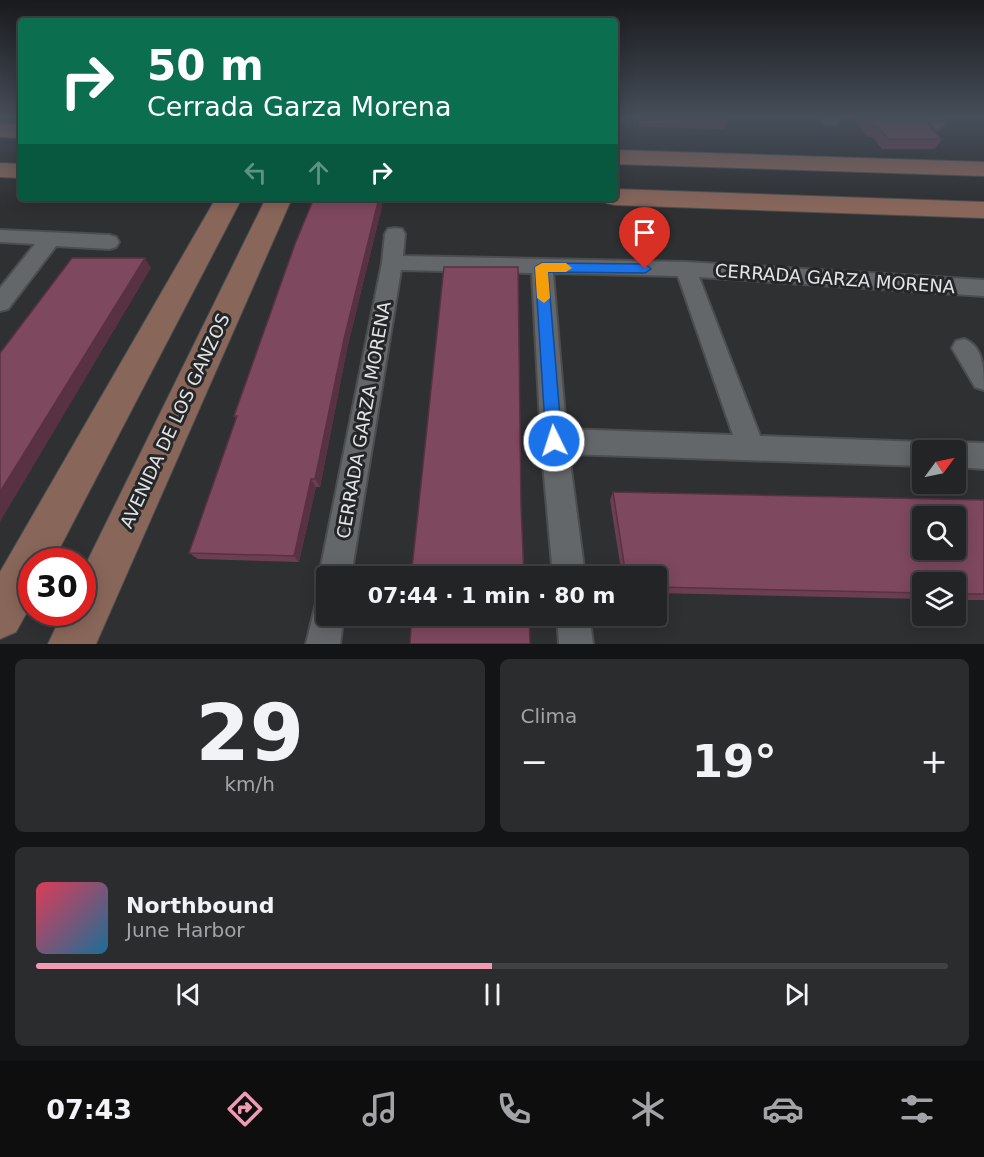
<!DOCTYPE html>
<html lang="es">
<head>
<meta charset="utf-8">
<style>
  :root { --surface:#222426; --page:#2a2c2e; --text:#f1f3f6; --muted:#a2a4a7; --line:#3f4143; --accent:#f19ab4 }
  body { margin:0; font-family:"DejaVu Sans",sans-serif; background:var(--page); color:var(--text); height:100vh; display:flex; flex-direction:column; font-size:22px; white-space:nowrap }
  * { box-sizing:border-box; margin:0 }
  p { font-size:20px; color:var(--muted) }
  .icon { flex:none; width:33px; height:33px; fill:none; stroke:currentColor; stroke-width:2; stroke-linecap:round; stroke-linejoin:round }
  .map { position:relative; height:644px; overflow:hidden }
  .side { display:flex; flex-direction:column; gap:15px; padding:15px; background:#131415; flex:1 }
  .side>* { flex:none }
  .banner { position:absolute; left:18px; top:18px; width:600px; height:183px; border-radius:6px; box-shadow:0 3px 15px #0003,0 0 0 2px var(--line); background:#0b6e4f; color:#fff; overflow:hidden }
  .needle { width:39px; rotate:57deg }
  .controls { position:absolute; left:912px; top:440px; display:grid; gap:12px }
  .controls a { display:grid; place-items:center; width:54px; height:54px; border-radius:6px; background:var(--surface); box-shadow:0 3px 15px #0003,0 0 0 2px var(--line); font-size:30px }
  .speed { position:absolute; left:18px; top:548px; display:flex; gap:12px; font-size:30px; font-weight:700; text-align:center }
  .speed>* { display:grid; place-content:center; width:78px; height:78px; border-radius:50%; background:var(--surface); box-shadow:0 3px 15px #0003,0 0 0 2px var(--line); line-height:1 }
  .speed .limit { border:9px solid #d22; background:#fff; color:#111 }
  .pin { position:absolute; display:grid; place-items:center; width:51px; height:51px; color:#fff; margin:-62px -26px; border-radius:50% 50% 50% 0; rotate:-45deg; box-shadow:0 0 6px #0007 }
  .pin .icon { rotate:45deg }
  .me { position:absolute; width:66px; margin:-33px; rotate:356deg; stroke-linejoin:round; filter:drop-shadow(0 0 4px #0008) }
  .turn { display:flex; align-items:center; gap:21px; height:126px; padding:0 30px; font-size:27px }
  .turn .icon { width:78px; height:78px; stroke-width:2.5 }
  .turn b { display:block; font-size:42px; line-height:51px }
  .lanes { display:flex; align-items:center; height:57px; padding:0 30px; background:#0003; justify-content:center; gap:30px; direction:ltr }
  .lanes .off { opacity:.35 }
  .big { font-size:45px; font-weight:700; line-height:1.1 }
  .side .widget { flex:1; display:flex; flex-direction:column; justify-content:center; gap:9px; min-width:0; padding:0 21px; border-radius:9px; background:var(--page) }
  .side .dial { align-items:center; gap:0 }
  .dial b { font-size:78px; line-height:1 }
  .song { display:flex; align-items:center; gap:18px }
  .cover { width:72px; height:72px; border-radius:9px; background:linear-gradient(135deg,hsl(350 70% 55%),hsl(200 70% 35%)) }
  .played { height:6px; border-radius:3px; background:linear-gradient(90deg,var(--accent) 50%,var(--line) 50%) }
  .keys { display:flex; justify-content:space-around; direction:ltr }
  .heat { display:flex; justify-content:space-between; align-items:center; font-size:33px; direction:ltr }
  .side .tiles { flex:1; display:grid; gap:15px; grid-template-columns:1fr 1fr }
  .widget:last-child { grid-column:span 2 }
  .trip { position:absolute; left:316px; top:566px; width:351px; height:60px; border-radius:6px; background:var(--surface); box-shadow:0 3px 15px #0003,0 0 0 2px var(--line); font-weight:700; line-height:60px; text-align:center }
  .tab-bar { display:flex; height:96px; justify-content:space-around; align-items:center; background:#0e0e0f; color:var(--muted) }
  .tab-bar .icon { width:42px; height:42px }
  .tab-bar .current { color:var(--accent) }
  .tab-bar b { font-size:27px; color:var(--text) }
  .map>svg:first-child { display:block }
</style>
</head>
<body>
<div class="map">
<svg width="984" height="644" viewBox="0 0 984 644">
  <rect width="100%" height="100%" fill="#2e3032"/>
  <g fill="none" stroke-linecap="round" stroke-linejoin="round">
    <defs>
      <path id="street" d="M820 117H835L839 122 836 125H826Z
        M923 117H938L945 124 937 129 931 127Z
        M395 228 402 229 405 234 403 256 686 262 984 280V296L699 277 760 436 922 442 932 445 934 450H922V466L569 454 585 576H553L541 441 532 273 401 270 351 576H327V588L324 587 319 576 382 263 385 234 388 229ZM553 273 678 276 733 435 566 429Z
        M0 230 109 235 116 237 119 242 116 247 109 249 56 246 8 309 0 311V288L35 244 0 242Z
        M964 339C984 346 984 371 984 390L975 387 952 348 956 341Z
        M956 442 984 443V469L956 467V450H945L946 446Z
        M327 599V615H344L340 644H306L316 603Z
        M557 615H589L593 644H559Z"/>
      <path id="secondary" d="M0 123 21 124V138L0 137Z
        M615 150 984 162V176L615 164Z
        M0 163 21 164V178L0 177Z
        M615 189 984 202V218L615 205 606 203 603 198H615Z
        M216 198H242L53 561H32V603L16 632 0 639V572Z
        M266 198H292L96 644H48L63 612H82V572Z"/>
    </defs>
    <use href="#street" stroke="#4b4d4f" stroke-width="4"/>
    <use href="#secondary" stroke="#4b4d4f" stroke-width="2"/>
    <use href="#street" fill="#64676a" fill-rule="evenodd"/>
    <use href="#secondary" fill="#89665a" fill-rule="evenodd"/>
  </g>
  <path fill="#6c3e51" d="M638 117H729L725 129 640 127Z
    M851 117H923L934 128 932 130 942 139 935 149H882L873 137H868Z
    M314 198H381L382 206 347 349 320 487H316L299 562 198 559 189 553 236 419 234 416Z
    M613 492 984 500V600H956V582H922V599L657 593V576H622L610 500Z"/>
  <path fill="#583242" d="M379 198H381L382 206 347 349 320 487 315 479 344 339Z
    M145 258 151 268 0 522V492Z
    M311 479 316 487 299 562 294 556Z"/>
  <path fill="#7e485e" stroke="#583242" stroke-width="1.5" fill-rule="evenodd" d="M865 117H923L934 128H931L942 139H888L878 127H874Z
    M314 198H379L344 339 315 479H311L294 556 189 553 237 416H234L295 244Z
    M72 258H145L0 492V353Z
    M444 267H518L521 506 524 576H415L416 570 412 569Z
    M613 492 984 500V594H956V582H922V593L657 587V576H626ZM922 516H956V549H922Z
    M412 615H529L530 644H410Z"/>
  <linearGradient id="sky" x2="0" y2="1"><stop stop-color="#191a1c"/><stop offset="0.57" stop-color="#464e5a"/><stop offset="1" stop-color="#464e5a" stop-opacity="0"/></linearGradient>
  <rect width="984" height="207" fill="url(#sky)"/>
  <path fill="#1a73e8" stroke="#114b97" stroke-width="1.5" d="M542 263 645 264 651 269 645 273 548 272 562 441 560 446 554 449 549 446 546 441 535 267Z"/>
  <path fill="#f59e0b" d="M542 263H566L572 268 566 272H548L550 298 544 303 537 298 535 267Z"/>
  <g text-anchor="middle" stroke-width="6" stroke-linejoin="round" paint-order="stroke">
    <g font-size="18" fill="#e3e4e6" stroke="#242628">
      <text transform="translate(835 279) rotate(4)" y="6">CERRADA GARZA MORENA</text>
      <text transform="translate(364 420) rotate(-80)" y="6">CERRADA GARZA MORENA</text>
      <text transform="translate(175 421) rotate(-65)" y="6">AVENIDA DE LOS GANZOS</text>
    </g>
  </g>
</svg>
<div class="controls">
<a><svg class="needle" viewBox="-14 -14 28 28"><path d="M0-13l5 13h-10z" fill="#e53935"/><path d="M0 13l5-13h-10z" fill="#a2a4a7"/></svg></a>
<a><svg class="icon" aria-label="search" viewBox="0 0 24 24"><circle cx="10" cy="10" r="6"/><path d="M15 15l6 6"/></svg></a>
<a><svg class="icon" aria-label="layers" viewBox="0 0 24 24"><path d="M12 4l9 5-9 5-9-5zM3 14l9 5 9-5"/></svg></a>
</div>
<div class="speed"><div class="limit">30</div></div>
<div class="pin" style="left:645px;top:269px;background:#d93025"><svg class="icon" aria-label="arrive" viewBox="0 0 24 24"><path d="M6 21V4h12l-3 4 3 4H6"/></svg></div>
<svg class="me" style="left:554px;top:441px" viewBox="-20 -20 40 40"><circle r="17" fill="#1a73e8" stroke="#fff" stroke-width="3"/><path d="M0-11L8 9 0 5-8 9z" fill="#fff"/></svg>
<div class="trip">07:44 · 1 min · 80 m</div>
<div class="banner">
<div class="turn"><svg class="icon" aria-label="right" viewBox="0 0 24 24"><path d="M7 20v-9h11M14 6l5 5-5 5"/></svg><div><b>50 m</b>Cerrada Garza Morena</div></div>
<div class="lanes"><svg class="icon off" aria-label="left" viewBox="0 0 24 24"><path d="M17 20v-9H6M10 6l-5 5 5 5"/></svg><svg class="icon off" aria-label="ahead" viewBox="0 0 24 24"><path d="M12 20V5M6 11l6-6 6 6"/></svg><svg class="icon" aria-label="right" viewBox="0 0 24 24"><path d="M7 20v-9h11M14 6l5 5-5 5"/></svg></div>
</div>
</div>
<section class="side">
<div class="tiles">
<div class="widget dial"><b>29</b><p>km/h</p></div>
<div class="widget"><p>Clima</p>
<div class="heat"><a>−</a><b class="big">19°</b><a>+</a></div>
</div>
<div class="widget">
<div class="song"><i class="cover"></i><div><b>Northbound</b><p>June Harbor</p></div></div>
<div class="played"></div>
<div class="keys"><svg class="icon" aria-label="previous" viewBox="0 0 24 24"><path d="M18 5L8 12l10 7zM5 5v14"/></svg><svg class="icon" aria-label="pause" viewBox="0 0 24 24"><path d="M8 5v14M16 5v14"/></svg><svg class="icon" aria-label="next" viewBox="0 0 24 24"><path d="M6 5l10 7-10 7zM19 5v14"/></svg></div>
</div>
</div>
</section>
<nav class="tab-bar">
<b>07:43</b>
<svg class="icon current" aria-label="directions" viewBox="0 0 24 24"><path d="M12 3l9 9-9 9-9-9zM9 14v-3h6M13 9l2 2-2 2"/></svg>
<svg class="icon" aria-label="music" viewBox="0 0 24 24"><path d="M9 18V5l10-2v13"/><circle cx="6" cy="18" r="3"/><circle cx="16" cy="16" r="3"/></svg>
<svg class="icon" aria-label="phone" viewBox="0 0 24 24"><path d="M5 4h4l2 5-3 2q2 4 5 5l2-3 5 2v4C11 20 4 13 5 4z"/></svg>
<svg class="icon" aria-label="climate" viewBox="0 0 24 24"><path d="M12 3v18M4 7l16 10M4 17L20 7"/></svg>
<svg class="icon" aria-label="car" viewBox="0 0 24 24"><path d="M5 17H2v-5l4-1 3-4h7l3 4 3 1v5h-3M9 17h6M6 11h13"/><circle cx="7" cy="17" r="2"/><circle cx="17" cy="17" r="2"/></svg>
<svg class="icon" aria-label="filters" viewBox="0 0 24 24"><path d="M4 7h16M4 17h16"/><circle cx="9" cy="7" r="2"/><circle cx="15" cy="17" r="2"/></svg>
</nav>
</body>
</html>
